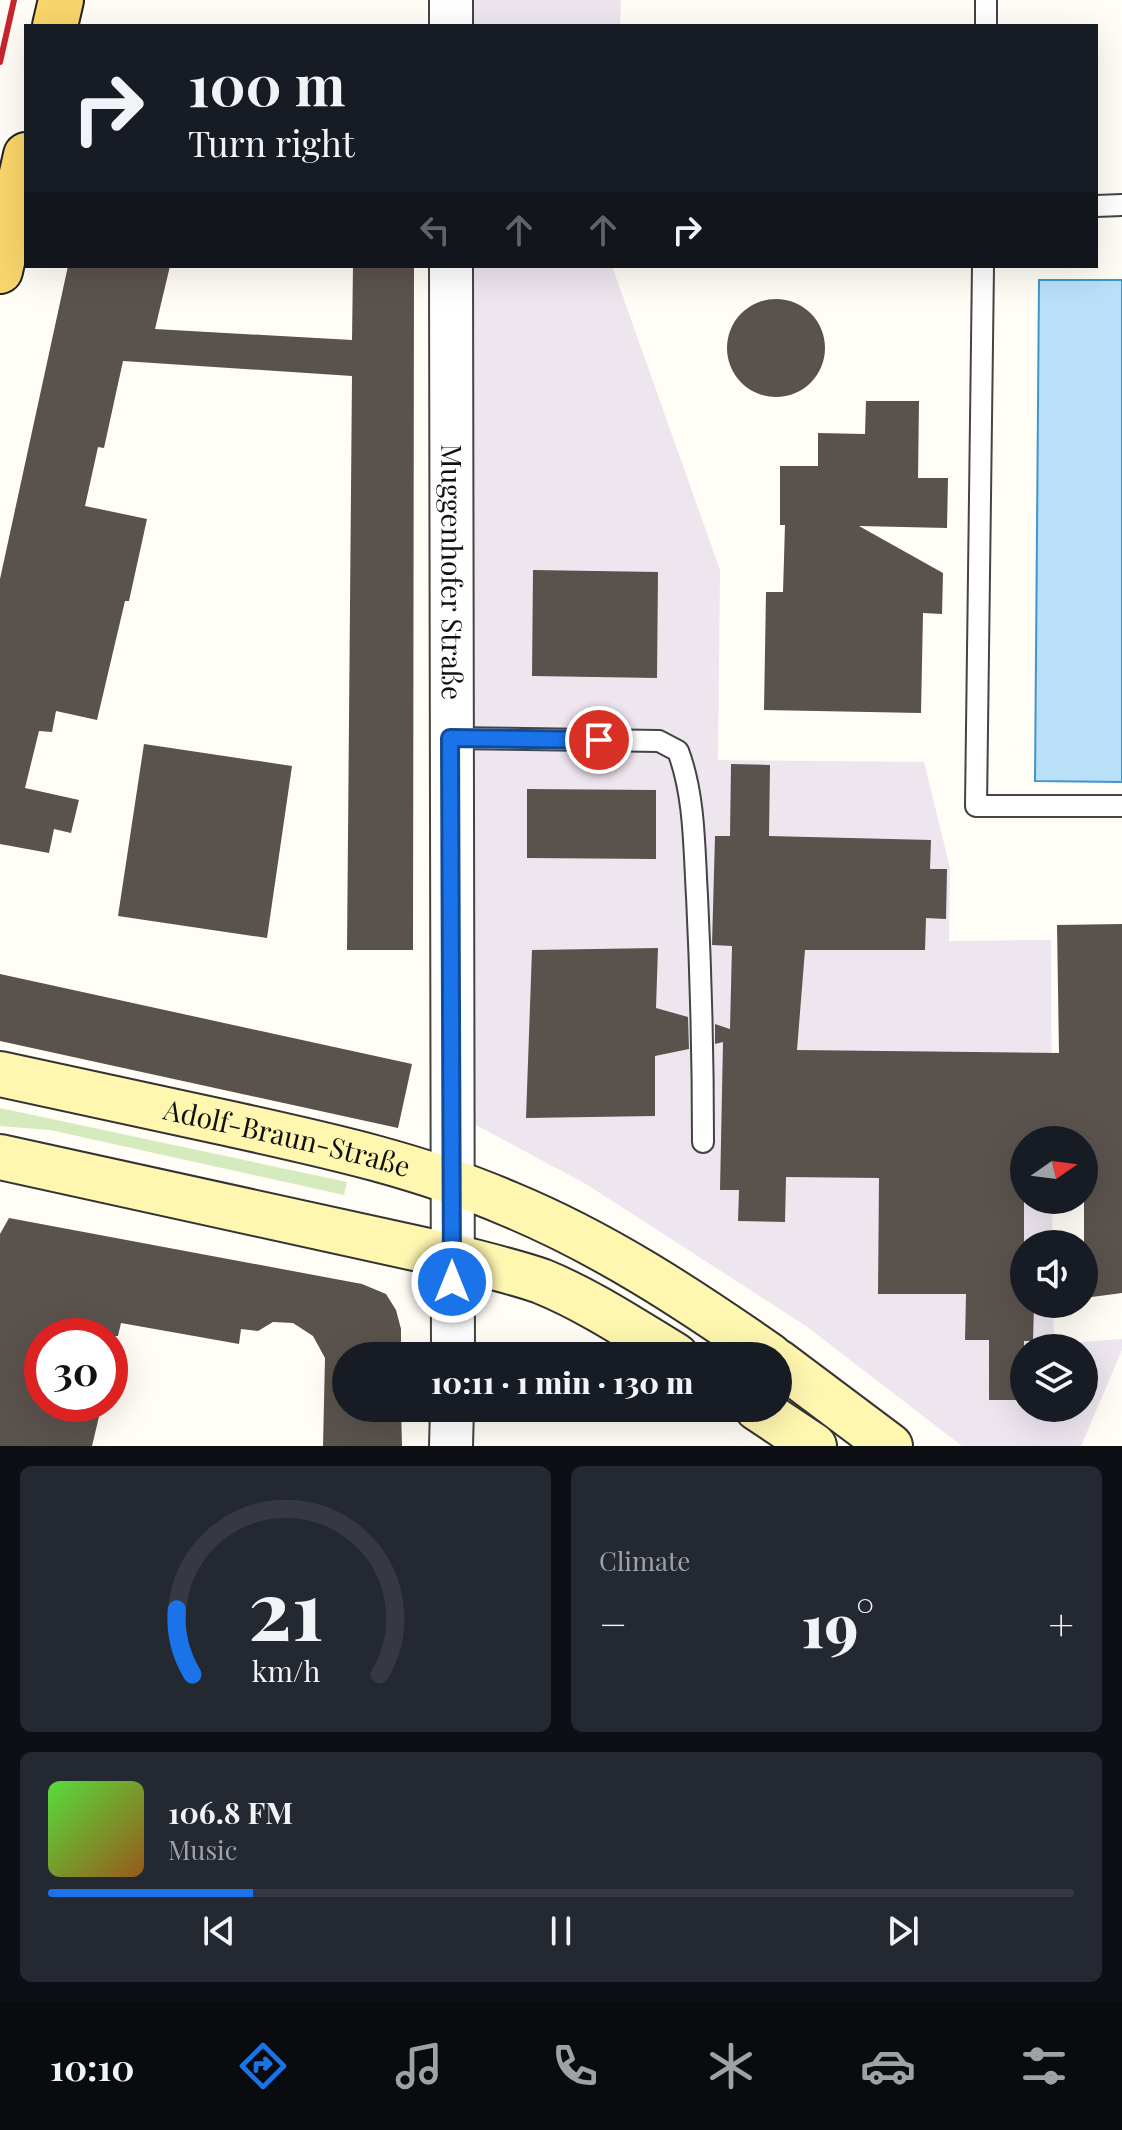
<!DOCTYPE html>
<html lang="en">
<head>
<meta charset="utf-8">
<style>
  :root { --surface:#171b24; --page:#242831; --text:#f1f3f6; --muted:#9ea1a6; --line:#363941; --accent:#1a73e8 }
  body { margin:0; font-family:"Playfair Display",serif; background:var(--page); color:var(--text); height:100vh; display:flex; flex-direction:column; font-size:30px; white-space:nowrap }
  * { box-sizing:border-box; margin:0 }
  p { font-size:26px; color:var(--muted) }
  .icon { flex:none; width:44px; height:44px; fill:none; stroke:currentColor; stroke-width:2; stroke-linecap:round; stroke-linejoin:round }
  .map { position:relative; height:1446px; overflow:hidden }
  .panel { display:flex; flex-direction:column; gap:20px; padding:20px; background:#0d0f14; flex:1 }
  .panel>* { flex:none }
  .top-card { position:absolute; left:24px; top:24px; width:1074px; height:244px; border-radius:0px; box-shadow:0 8px 32px #0002; background:#171b24; color:var(--text); overflow:hidden }
  .needle { width:52px; rotate:76deg }
  .fabs { position:absolute; left:1010px; top:1126px; display:grid; gap:16px }
  .fabs a { display:grid; place-items:center; width:88px; height:88px; border-radius:50%; background:var(--surface); box-shadow:0 8px 32px #0002; font-size:40px }
  .speed { position:absolute; left:24px; top:1318px; display:flex; gap:16px; font-size:40px; font-weight:700; text-align:center }
  .speed>* { display:grid; place-content:center; width:104px; height:104px; border-radius:50%; background:var(--surface); box-shadow:0 8px 32px #0002; line-height:1 }
  .speed .limit { border:12px solid #d22; background:#fff; color:#111 }
  .pin { position:absolute; display:grid; place-items:center; width:68px; height:68px; color:#fff; margin:-34px; border:4px solid #fff; border-radius:50%; box-shadow:0 2px 8px #0007 }
  .me { position:absolute; width:88px; margin:-44px; rotate:0deg; stroke-linejoin:round; filter:drop-shadow(0 0 6px #0008) }
  .turn { display:flex; align-items:center; gap:28px; height:168px; padding:0 32px; font-size:36px }
  .turn .icon { width:104px; height:104px; stroke-width:2.5 }
  .turn b { display:block; font-size:56px; line-height:68px }
  .lanes { display:flex; align-items:center; height:76px; padding:0 32px; background:#0003; justify-content:center; gap:40px; direction:ltr }
  .lanes .off { opacity:.35 }
  .big { font-size:60px; font-weight:800; line-height:1.1 }
  .panel .tile { flex:1; display:flex; flex-direction:column; justify-content:center; gap:12px; min-width:0; padding:0 28px; border-radius:12px; background:var(--page) }
  .panel .dial { align-items:center; gap:0 }
  .dial svg { height:208px; overflow:visible; fill:none; stroke:var(--line); stroke-width:7; stroke-linecap:round; text-anchor:middle }
  .dial text { fill:var(--text); stroke:none }
  .song { display:flex; align-items:center; gap:24px }
  .cover { width:96px; height:96px; border-radius:12px; background:linear-gradient(135deg,hsl(110 70% 55%),hsl(30 70% 35%)) }
  .played { height:8px; border-radius:4px; background:linear-gradient(90deg,var(--accent) 20%,var(--line) 20%) }
  .keys { display:flex; justify-content:space-around; direction:ltr }
  .heat { display:flex; justify-content:space-between; align-items:center; font-size:44px; direction:ltr }
  .panel .tiles { flex:1; display:grid; gap:20px; grid-template-columns:1fr 1fr }
  .tile:last-child { grid-column:span 2 }
  .trip { position:absolute; left:332px; top:1342px; width:460px; height:80px; border-radius:40px; background:var(--surface); box-shadow:0 8px 32px #0002; font-weight:800; line-height:80px; text-align:center }
  .tabs { display:flex; height:128px; justify-content:space-around; align-items:center; background:#090b0e; color:var(--muted) }
  .tabs .icon { width:56px; height:56px }
  .tabs .on { color:var(--accent) }
  .tabs b { font-size:36px; color:var(--text) }
  .map>svg:first-child { display:block }
</style>
</head>
<body>
<div class="map">
<svg width="1122" height="1446" viewBox="0 0 1122 1446">
  <rect width="100%" height="100%" fill="#fffdf5"/>
  <path fill="#eee6ef" fill-rule="evenodd" d="M471 0H621L620 26H471Z
    M471 266H612L720 570 718 760 924 762 950 868 949 941 1051 940 1052 1140H1024V1200H1052L1053 1244H1024V1304H1053L1054 1344 1122 1339V1350L1081 1446H962L806 1326 586 1184 474 1124 471 1114ZM1024 1348H1084V1408H1024Z"/>
  <path fill="#d5ebbd" d="M0 1108 347 1182 344 1195 50 1130 0 1126Z"/>
  <path fill="#b9e0f7" stroke="#3f96cf" stroke-width="2" d="M1039 280H1122V782L1035 781Z"/>
  <path fill="#5a524d" d="M68 266H170L155 329 352 340 353 266H414L413 950H347L352 376 123 361 104 448 98 447 85 506 147 519 129 601H125L97 720 56 711 52 732 39 731 25 788 79 800 71 833 54 829 49 853 0 844V579Z
    M727 348a49 49 0 1 1 98 0a49 49 0 1 1-98 0Z
    M866 401H919L918 478H948L947 528 859 526 943 573 942 614 923 613 921 713 764 710 766 592H783L785 525H780V466H818V433L865 434Z
    M533 570 658 572 657 678 532 676Z
    M144 744 292 766 267 938 118 916Z
    M731 764 770 765 769 836 931 840 930 869H947L946 919 926 918 925 950H805L797 1050 1059 1053 1057 925 1122 924V1293L1084 1298V1140H1024V1304H1034L1033 1341H1024V1400H989V1340H965L966 1294H878L879 1178 786 1177 785 1222 738 1221 739 1190H720L723 1042 715 1044V1024L730 1029 732 946 712 945 715 836H730Z
    M527 789 656 790V859L527 858Z
    M658 948 656 1008 688 1017 689 1049 655 1056V1116L526 1118 532 950Z
    M0 974 412 1064 398 1128 0 1041Z
    M9 1218 362 1284 386 1294 396 1310 401 1329V1356H346V1408H401L402 1446H323L325 1358 313 1336 293 1323 273 1322 258 1331 241 1329 239 1344 121 1323 118 1336H42V1404H102L92 1446H0V1234Z"/>
  <g fill="none" stroke-linecap="round" stroke-linejoin="round">
    <defs>
      <path id="lane" d="M986 26V0
        M1096 206 1122 205
        M983 266 976 806H1122
        M450 738 659 741 678 751C695 796 694 848 697 896 701 978 703 1059 703 1142"/>
      <g id="street">
        <path d="M451 26V0"/>
        <path id="s1" d="M451 266 453 1356"/>
        <path d="M451 1446 452 1408"/>
      </g>
      <g id="secondary">
        <path id="s2" d="M0 1074C77 1090 154 1107 231 1124 326 1145 419 1165 509 1204 603 1243 687 1298 770 1356"/>
        <path d="M0 1157 451 1256C481 1264 512 1271 541 1281 588 1300 633 1330 676 1356"/>
        <path d="M778 1362 890 1446"/>
        <path d="M757 1408 814 1446"/>
      </g>
      <path id="primary" d="M55 26 61 0
        M0 271 26 155"/>
    </defs>
    <use href="#lane" stroke="#444" stroke-width="24"/>
    <use href="#street" stroke="#444" stroke-width="46"/>
    <use href="#secondary" stroke="#333" stroke-width="48"/>
    <use href="#primary" stroke="#222" stroke-width="48"/>
    <use href="#lane" stroke="#fff" stroke-width="20"/>
    <use href="#street" stroke="#fff" stroke-width="42"/>
    <use href="#secondary" stroke="#fff6b0" stroke-width="44"/>
    <use href="#primary" stroke="#f9d66b" stroke-width="44"/>
    <path stroke="#c4262e" stroke-width="6" d="M0 62 14 0"/>
  </g>
  <g fill="none" stroke-linecap="round" stroke-linejoin="round">
    <defs>
      <path id="route" d="M452 1282 450 738 599 740"/>
    </defs>
    <use href="#route" stroke="#114b97" stroke-width="20"/>
    <use href="#route" stroke="#1a73e8" stroke-width="14"/>
  </g>
  <g text-anchor="middle" stroke-width="8" stroke-linejoin="round" paint-order="stroke">
    <g font-size="28" fill="#111" stroke="#fff">
      <text dy="10" stroke="none"><textPath href="#s1" startOffset="306">Muggenhofer Straße</textPath></text>
      <text dy="10" stroke="none"><textPath href="#s2" startOffset="294">Adolf-Braun-Straße</textPath></text>
    </g>
  </g>
</svg>
<div class="fabs">
<a><svg class="needle" viewBox="-14 -14 28 28"><path d="M0-13l5 13h-10z" fill="#e53935"/><path d="M0 13l5-13h-10z" fill="#9ea1a6"/></svg></a>
<a><svg class="icon" aria-label="sound" viewBox="0 0 24 24"><path d="M4 9h4l5-4v14l-5-4H4zM17 9q2 3 0 6"/></svg></a>
<a><svg class="icon" aria-label="layers" viewBox="0 0 24 24"><path d="M12 4l9 5-9 5-9-5zM3 14l9 5 9-5"/></svg></a>
</div>
<div class="speed"><div class="limit">30</div></div>
<div class="pin" style="left:599px;top:740px;background:#d93025"><svg class="icon" aria-label="arrive" viewBox="0 0 24 24"><path d="M6 21V4h12l-3 4 3 4H6"/></svg></div>
<svg class="me" style="left:452px;top:1282px" viewBox="-20 -20 40 40"><circle r="17" fill="#1a73e8" stroke="#fff" stroke-width="3"/><path d="M0-11L8 9 0 5-8 9z" fill="#fff"/></svg>
<div class="trip">10:11 · 1 min · 130 m</div>
<div class="top-card">
<div class="turn"><svg class="icon" aria-label="right" viewBox="0 0 24 24"><path d="M7 20v-9h11M14 6l5 5-5 5"/></svg><div><b>100 m</b>Turn right</div></div>
<div class="lanes"><svg class="icon off" aria-label="left" viewBox="0 0 24 24"><path d="M17 20v-9H6M10 6l-5 5 5 5"/></svg><svg class="icon off" aria-label="ahead" viewBox="0 0 24 24"><path d="M12 20V5M6 11l6-6 6 6"/></svg><svg class="icon off" aria-label="ahead" viewBox="0 0 24 24"><path d="M12 20V5M6 11l6-6 6 6"/></svg><svg class="icon" aria-label="right" viewBox="0 0 24 24"><path d="M7 20v-9h11M14 6l5 5-5 5"/></svg></div>
</div>
</div>
<section class="panel">
<div class="tiles">
<div class="tile dial"><svg viewBox="0 0 100 80">
<path d="M14 69A42 42 0 1 1 86 69"/>
<path d="M14 69A42 42 0 0 1 8 44" stroke="#1a73e8"/>
<text x="50" y="56" font-size="32" font-weight="700">21</text>
<text x="50" y="72" font-size="11">km/h</text>
</svg></div>
<div class="tile"><p>Climate</p>
<div class="heat"><a>−</a><b class="big">19°</b><a>+</a></div>
</div>
<div class="tile">
<div class="song"><i class="cover"></i><div><b>106.8 FM</b><p>Music</p></div></div>
<div class="played"></div>
<div class="keys"><svg class="icon" aria-label="previous" viewBox="0 0 24 24"><path d="M18 5L8 12l10 7zM5 5v14"/></svg><svg class="icon" aria-label="pause" viewBox="0 0 24 24"><path d="M8 5v14M16 5v14"/></svg><svg class="icon" aria-label="next" viewBox="0 0 24 24"><path d="M6 5l10 7-10 7zM19 5v14"/></svg></div>
</div>
</div>
</section>
<nav class="tabs">
<b>10:10</b>
<svg class="icon on" aria-label="directions" viewBox="0 0 24 24"><path d="M12 3l9 9-9 9-9-9zM9 14v-3h6M13 9l2 2-2 2"/></svg>
<svg class="icon" aria-label="music" viewBox="0 0 24 24"><path d="M9 18V5l10-2v13"/><circle cx="6" cy="18" r="3"/><circle cx="16" cy="16" r="3"/></svg>
<svg class="icon" aria-label="phone" viewBox="0 0 24 24"><path d="M5 4h4l2 5-3 2q2 4 5 5l2-3 5 2v4C11 20 4 13 5 4z"/></svg>
<svg class="icon" aria-label="climate" viewBox="0 0 24 24"><path d="M12 3v18M4 7l16 10M4 17L20 7"/></svg>
<svg class="icon" aria-label="car" viewBox="0 0 24 24"><path d="M5 17H2v-5l4-1 3-4h7l3 4 3 1v5h-3M9 17h6M6 11h13"/><circle cx="7" cy="17" r="2"/><circle cx="17" cy="17" r="2"/></svg>
<svg class="icon" aria-label="filters" viewBox="0 0 24 24"><path d="M4 7h16M4 17h16"/><circle cx="9" cy="7" r="2"/><circle cx="15" cy="17" r="2"/></svg>
</nav>
</body>
</html>
